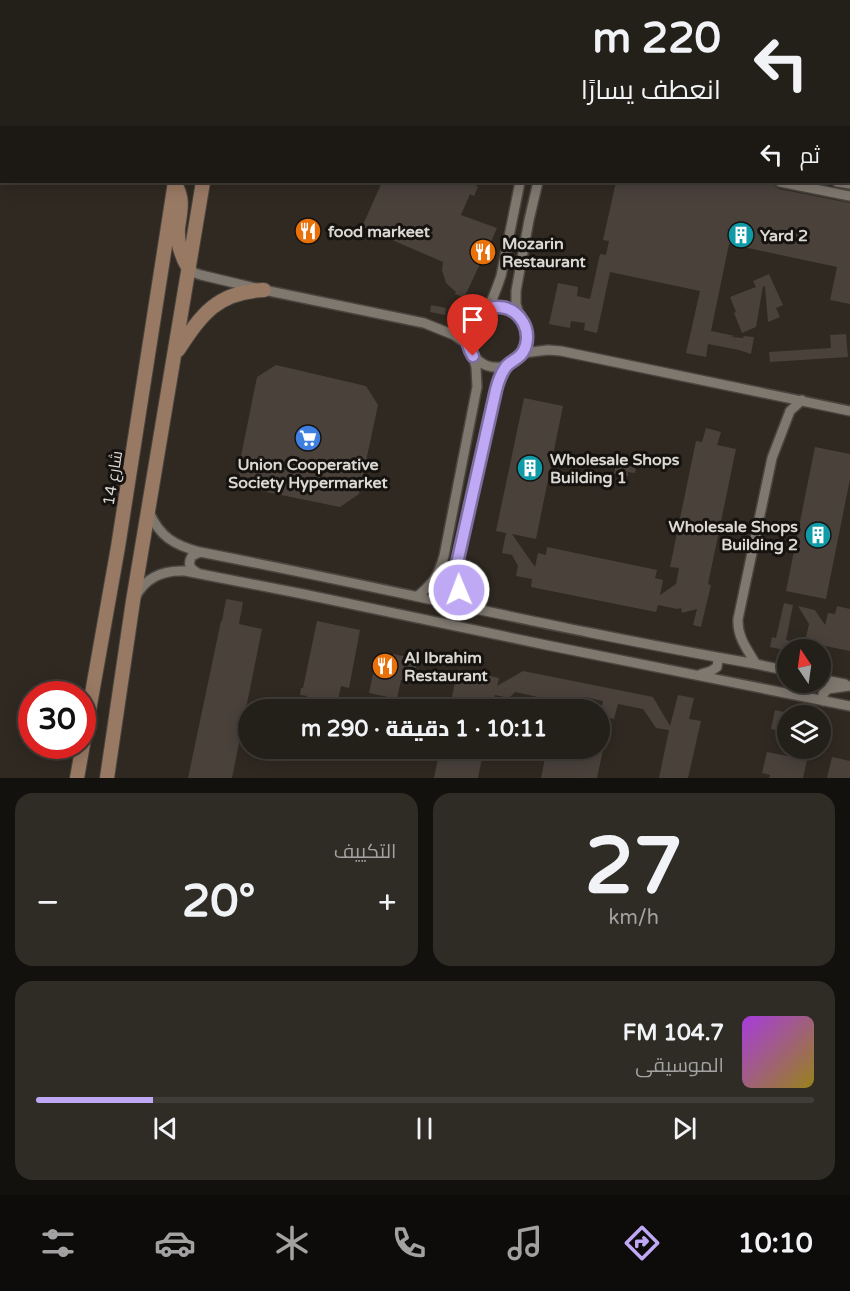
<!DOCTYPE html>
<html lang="ar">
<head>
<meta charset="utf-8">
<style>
  :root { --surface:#231f19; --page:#2f2c26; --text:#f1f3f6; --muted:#a3a2a2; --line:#403d38; --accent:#bfa9f4 }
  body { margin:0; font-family:"Varela Round",Cairo,sans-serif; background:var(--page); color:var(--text); direction:rtl; height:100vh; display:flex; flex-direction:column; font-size:22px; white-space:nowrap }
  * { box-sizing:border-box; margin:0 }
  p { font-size:20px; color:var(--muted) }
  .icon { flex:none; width:33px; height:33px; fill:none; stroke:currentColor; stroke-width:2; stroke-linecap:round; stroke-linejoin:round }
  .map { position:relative; height:778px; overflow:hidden; direction:ltr }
  .panel { display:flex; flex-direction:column; gap:15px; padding:15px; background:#13110e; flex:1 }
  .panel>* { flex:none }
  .top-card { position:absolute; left:0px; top:0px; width:850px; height:183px; box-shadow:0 3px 15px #0003,0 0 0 2px var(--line); direction:rtl; background:#231f19; color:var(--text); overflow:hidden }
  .needle { width:39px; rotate:347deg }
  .controls { position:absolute; left:777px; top:639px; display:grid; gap:12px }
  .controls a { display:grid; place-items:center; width:54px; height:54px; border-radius:50%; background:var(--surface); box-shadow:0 3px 15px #0003,0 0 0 2px var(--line); font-size:30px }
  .speed { position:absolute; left:18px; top:681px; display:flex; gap:12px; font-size:30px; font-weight:700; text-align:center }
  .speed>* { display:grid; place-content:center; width:78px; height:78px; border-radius:50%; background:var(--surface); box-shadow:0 3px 15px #0003,0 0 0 2px var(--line); line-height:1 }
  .speed .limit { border:9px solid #d22; background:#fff; color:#111 }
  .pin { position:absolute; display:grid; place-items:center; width:51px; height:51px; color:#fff; margin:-62px -26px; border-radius:50% 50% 50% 0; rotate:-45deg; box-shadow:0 0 6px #0007 }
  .pin .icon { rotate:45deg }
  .me { position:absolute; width:66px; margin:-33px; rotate:359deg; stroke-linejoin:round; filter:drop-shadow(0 0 4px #0008) }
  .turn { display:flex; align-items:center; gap:21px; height:126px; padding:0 30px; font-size:27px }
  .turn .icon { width:78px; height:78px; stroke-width:2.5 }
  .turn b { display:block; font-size:42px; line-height:51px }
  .then { display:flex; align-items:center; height:57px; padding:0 30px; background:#0003; gap:12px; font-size:22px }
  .big { font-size:45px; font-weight:800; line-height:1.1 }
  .panel .tile { flex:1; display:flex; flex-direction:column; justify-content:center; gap:9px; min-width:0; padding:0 21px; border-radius:18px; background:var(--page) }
  .panel .dial { align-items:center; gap:0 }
  .dial b { font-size:78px; line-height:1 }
  .song { display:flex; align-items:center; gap:18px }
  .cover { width:72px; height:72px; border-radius:9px; background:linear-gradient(135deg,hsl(280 70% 55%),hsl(50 70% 35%)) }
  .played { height:6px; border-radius:3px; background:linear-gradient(90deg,var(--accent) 15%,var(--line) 15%) }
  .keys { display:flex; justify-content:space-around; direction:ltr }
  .heat { display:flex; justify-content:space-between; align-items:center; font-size:33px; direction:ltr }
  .panel .tiles { flex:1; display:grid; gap:15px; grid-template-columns:1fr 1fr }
  .tile:last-child { grid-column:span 2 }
  .trip { position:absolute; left:238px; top:699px; width:372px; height:60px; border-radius:30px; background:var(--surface); box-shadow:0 3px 15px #0003,0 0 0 2px var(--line); font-weight:800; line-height:60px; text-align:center; direction:rtl }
  .dock { display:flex; height:96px; justify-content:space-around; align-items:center; background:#0e0c0a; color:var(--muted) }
  .dock .icon { width:42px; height:42px }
  .dock .current { color:var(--accent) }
  .dock b { font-size:27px; color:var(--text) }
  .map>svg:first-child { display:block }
</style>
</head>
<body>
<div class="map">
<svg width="850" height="778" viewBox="0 0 850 778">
  <rect width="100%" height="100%" fill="#2f2921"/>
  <path fill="#4a413b" d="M382 182H475L474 184 478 187 474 196 470 194 461 215 497 228 481 265 480 264 464 298 455 294 456 292 446 283 442 270 443 262 362 227Z
    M616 182H757L774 185 779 189 850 203V304L830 300 837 267 729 244 711 331 735 336 731 337 744 338 743 336 754 337 751 354 739 350 708 344 706 357 686 353 700 291 610 272 597 333 584 330 585 323 571 321 570 328 549 324 558 283 578 287 577 296 590 299 600 254 606 255 609 241 603 240Z
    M769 274 783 305 776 308 780 317 768 322 765 287 763 286 756 327 742 333 734 313 736 312 730 297 756 287 753 281Z
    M431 305 446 308 445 315 430 312Z
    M846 334 848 357 770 362 769 352 831 348 830 335Z
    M276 365 366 386 378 405 359 494 340 507 246 488 238 471 257 377Z
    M524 398 563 406 536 539 512 534 535 567 538 553 546 555 547 547 657 570 655 578 663 580 660 595 676 584 679 568 670 567 696 441 702 442 706 428 721 432 717 445 736 449 708 584 711 585 701 627 693 625 697 609 682 613 681 608 677 609 658 605 656 612 531 587 532 579 516 576 518 566 512 555 502 553 506 533 496 531Z
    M815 447 850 454V479L826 599 786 591Z
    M617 457 637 461 635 473 628 472V476L614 474Z
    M226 599 243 602 239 624 262 629 232 778H188L221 621H222Z
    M784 603 793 605 786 640 813 646 812 650H788V651L770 647 772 637 776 638Z
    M798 606 815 610 825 625 828 613 835 614 837 606 850 609V651L805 642 809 624Z
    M317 621 360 630 349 688 341 686 336 710H304L307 696 300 695 301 688H303Z
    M393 654 418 659 413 682 401 680 397 699 369 693 375 664 391 667Z
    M458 669 499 678 497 686 523 671 653 697 670 726 678 695 694 698 689 719 701 721 688 778H659L669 730 656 728 643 709 618 704 614 719 610 718 597 778H541L547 748H600V715L603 701 585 697 583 707 515 692 509 698 495 695 492 710H449Z
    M775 710 788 713V739L778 736 779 731 771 729Z
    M289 748H333L331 761 288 752Z
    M440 748H484L478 778H434Z
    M767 752 807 760 803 778H769L770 775 762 773Z
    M832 757 850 761V778H827Z"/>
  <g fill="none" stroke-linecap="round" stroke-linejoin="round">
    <defs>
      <path id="street" d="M557 2V0
        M574 2V0
        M849 51 850 46
        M849 137 850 132
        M849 168 850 171
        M780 182 850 196
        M837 182 850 184
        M189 269 195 273 201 275 264 290 424 323 454 335 467 344
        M486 309C534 299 541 361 501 367 493 368 485 366 479 361 464 351 463 330 475 317 478 314 483 313 486 309 492 304 498 284 501 276L520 182
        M520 318 516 304V291L529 220 538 182
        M523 353 548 350 561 351 850 411
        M149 512C160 537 174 545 200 552 386 588 570 632 756 664L788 671
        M198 573C190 569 187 564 192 556L200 552
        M136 596C146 577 164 570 185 571L303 594 546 645 850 706
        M418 596C434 582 438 576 444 556L477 387 476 367 473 356
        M465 606C458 588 456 579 458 559L496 390 506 366
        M756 664C747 649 737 637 738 619L772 458 790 411 802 400
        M701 674 711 671 717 667 718 660 717 657
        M820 679 845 684
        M823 701V694L828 689 850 686"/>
      <path id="secondary" d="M207 2 208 0
        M232 2 233 0
        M176 186C184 200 180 213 178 228 177 243 181 256 189 269
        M178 350C202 314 217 292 264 290
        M77 778 118 547 175 182
        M107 778 133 601 203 182"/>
    </defs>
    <use href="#street" stroke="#4a453f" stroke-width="12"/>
    <use href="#secondary" stroke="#4a453f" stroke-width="16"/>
    <use href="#street" stroke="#7e786f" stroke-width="9"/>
    <use href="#secondary" stroke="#987964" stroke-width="14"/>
  </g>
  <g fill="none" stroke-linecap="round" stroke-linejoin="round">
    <defs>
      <path id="route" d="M459 590 456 575 458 559 496 390C498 382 501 374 505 368 511 359 522 360 526 345 528 337 527 329 523 322 503 288 450 317 473 356"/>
    </defs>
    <use href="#route" stroke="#7c6e9f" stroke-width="15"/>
    <use href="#route" stroke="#bfa9f4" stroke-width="10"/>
  </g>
  <defs>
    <symbol id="restaurant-disc" viewBox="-11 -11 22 22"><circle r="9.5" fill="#e8710a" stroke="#15120f"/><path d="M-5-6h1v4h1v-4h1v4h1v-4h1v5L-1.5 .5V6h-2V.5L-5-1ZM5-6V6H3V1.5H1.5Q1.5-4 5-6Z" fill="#fff"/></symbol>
    <symbol id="building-disc" viewBox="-11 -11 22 22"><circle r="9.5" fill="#0f9aa8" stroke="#15120f"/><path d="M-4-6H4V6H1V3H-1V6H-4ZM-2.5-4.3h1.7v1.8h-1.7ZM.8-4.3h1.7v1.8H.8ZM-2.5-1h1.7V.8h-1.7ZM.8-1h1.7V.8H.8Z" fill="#fff"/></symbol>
    <symbol id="supermarket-disc" viewBox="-11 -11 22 22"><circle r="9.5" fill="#3f7fe0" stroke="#15120f"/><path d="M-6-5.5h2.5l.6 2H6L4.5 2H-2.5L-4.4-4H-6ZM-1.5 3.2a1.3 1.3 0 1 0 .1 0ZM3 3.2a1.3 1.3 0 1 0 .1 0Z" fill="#fff"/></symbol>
  </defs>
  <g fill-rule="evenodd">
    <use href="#restaurant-disc" x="293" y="216" width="30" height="30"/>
    <use href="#building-disc" x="726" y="220" width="30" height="30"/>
    <use href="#restaurant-disc" x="468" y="237" width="30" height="30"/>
    <use href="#supermarket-disc" x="293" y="423" width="30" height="30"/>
    <use href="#building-disc" x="515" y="453" width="30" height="30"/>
    <use href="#building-disc" x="803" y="520" width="30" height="30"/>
    <use href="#restaurant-disc" x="370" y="651" width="30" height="30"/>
  </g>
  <g text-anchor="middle" stroke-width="6" stroke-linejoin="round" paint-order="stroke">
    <g font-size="16" font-weight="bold" fill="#dbd8d3" stroke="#15120f" text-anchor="start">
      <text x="328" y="237">food markeet</text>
      <text x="760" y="241">Yard 2</text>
      <text x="502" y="249">Mozarin<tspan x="502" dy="18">Restaurant</tspan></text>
      <text x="550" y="465">Wholesale Shops<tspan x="550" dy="18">Building 1</tspan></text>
      <text x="308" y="470" text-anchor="middle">Union Cooperative<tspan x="308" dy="18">Society Hypermarket</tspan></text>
      <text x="798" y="532" text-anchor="end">Wholesale Shops<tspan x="798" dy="18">Building 2</tspan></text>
      <text x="404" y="663">Al Ibrahim<tspan x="404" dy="18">Restaurant</tspan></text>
    </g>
    <g font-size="16" fill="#dbd8d3" stroke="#15120f">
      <text transform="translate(112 478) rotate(-81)" y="6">شارع 14</text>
    </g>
  </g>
</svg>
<div class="controls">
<a><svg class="needle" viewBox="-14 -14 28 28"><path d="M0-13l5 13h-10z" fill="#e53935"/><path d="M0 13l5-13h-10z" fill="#a3a2a2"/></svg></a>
<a><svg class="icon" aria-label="layers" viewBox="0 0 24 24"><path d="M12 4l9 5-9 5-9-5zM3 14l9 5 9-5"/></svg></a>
</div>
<div class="speed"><div class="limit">30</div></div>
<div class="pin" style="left:473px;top:356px;background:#d93025"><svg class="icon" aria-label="arrive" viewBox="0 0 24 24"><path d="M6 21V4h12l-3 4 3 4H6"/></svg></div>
<svg class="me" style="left:459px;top:590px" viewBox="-20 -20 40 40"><circle r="17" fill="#bfa9f4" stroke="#fff" stroke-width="3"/><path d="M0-11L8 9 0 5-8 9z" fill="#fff"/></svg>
<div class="trip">10:11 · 1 دقيقة · 290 m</div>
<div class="top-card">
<div class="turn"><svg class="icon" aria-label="left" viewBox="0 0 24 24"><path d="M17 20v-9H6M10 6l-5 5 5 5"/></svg><div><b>220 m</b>انعطف يسارًا</div></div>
<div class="then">ثم<svg class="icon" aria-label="left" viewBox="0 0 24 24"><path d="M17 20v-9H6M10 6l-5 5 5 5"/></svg></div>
</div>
</div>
<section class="panel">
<div class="tiles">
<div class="tile dial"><b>27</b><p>km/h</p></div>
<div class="tile"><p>التكييف</p>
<div class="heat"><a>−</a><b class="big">20°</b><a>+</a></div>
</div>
<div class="tile">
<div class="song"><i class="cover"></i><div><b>104.7 FM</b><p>الموسيقى</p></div></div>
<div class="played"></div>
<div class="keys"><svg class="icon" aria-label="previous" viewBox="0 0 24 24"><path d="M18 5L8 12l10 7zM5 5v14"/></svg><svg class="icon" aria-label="pause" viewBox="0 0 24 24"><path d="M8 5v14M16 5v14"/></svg><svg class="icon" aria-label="next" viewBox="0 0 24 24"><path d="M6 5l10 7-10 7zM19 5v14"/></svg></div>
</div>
</div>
</section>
<nav class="dock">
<b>10:10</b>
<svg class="icon current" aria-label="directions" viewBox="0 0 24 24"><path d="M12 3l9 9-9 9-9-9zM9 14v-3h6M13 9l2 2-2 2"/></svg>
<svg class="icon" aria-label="music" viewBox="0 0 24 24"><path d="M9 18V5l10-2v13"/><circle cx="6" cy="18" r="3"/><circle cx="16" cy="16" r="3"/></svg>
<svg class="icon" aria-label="phone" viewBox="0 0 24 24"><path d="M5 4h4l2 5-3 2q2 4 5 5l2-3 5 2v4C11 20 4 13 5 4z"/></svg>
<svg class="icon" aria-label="climate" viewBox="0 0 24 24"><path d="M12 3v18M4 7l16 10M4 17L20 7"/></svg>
<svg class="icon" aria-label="car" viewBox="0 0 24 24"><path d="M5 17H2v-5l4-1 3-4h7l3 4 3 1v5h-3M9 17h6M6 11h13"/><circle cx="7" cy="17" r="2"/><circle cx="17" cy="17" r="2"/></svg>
<svg class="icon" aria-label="filters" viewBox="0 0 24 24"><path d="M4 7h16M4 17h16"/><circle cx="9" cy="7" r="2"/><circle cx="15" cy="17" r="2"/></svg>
</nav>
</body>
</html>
